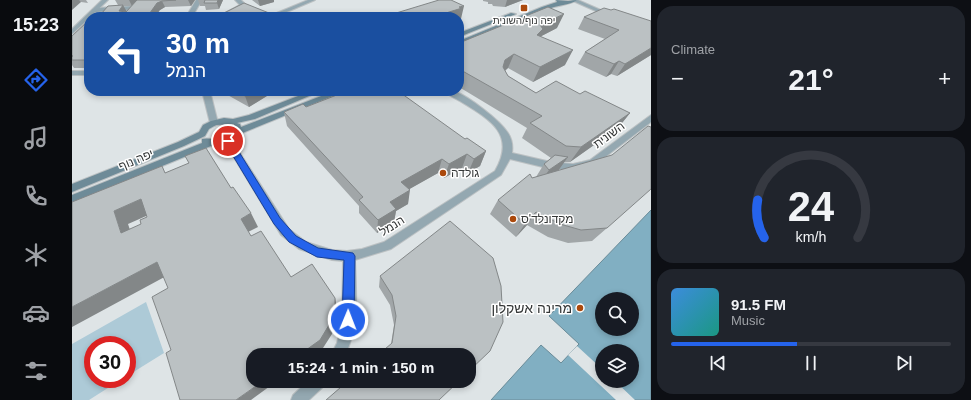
<!DOCTYPE html>
<html lang="en">
<head>
<meta charset="utf-8">
<style>
  :root { --surface:#171b24; --page:#20242c; --text:#f1f3f6; --muted:#9ea1a6; --line:#363941; --accent:#2563eb }
  body { margin:0; font-family:Helvetica,"Noto Sans Hebrew",sans-serif; background:var(--page); color:var(--text); height:100vh; display:flex; flex-direction:column; font-size:15px; white-space:nowrap }
  * { box-sizing:border-box; margin:0 }
  p { font-size:13px; color:var(--muted) }
  .icon { flex:none; width:22px; height:22px; fill:none; stroke:currentColor; stroke-width:2; stroke-linecap:round; stroke-linejoin:round }
  .map { position:relative; flex:1; overflow:hidden }
  .side { display:flex; flex-direction:column; gap:6px; padding:6px; background:#0d0f14; width:320px }
  .side>* { flex:none }
  .banner { position:absolute; left:12px; top:12px; width:380px; height:84px; border-radius:16px; box-shadow:0 2px 6px #0003; background:#1a4fa0; color:#fff; overflow:hidden }
  .tools { position:absolute; left:523px; top:292px; display:grid; gap:8px }
  .tools a { display:grid; place-items:center; width:44px; height:44px; border-radius:50%; background:var(--surface); box-shadow:0 2px 6px #0003; font-size:20px }
  .speed { position:absolute; left:12px; top:336px; display:flex; gap:8px; font-size:20px; font-weight:700; text-align:center }
  .speed>* { display:grid; place-content:center; width:52px; height:52px; border-radius:50%; background:var(--surface); box-shadow:0 2px 6px #0003; line-height:1 }
  .speed .limit { border:6px solid #d22; background:#fff; color:#111 }
  .pin { position:absolute; display:grid; place-items:center; width:34px; height:34px; color:#fff; margin:-17px; border:2px solid #fff; border-radius:50%; box-shadow:0 1px 4px #0007 }
  .me { position:absolute; width:44px; margin:-22px; rotate:1deg; stroke-linejoin:round; filter:drop-shadow(0 0 3px #0008) }
  .turn { display:flex; align-items:center; gap:14px; height:84px; padding:0 16px; font-size:18px }
  .turn .icon { width:52px; height:52px; stroke-width:2.5 }
  .turn b { display:block; font-size:28px; line-height:34px }
  .big { font-size:30px; font-weight:700; line-height:1.1 }
  .side .tile { flex:1; display:flex; flex-direction:column; justify-content:center; gap:6px; min-width:0; padding:0 14px; border-radius:16px; background:var(--page) }
  .side .dial { align-items:center; gap:0 }
  .dial svg { height:104px; overflow:visible; fill:none; stroke:var(--line); stroke-width:7; stroke-linecap:round; text-anchor:middle }
  .dial text { fill:var(--text); stroke:none }
  .song { display:flex; align-items:center; gap:12px }
  .cover { width:48px; height:48px; border-radius:6px; background:linear-gradient(135deg,hsl(210 70% 55%),hsl(170 70% 35%)) }
  .played { height:4px; border-radius:2px; background:linear-gradient(90deg,var(--accent) 45%,var(--line) 45%) }
  .keys { display:flex; justify-content:space-around; direction:ltr }
  .heat { display:flex; justify-content:space-between; align-items:center; font-size:22px; direction:ltr }
  .trip { position:absolute; left:174px; top:348px; width:230px; height:40px; border-radius:16px; background:var(--surface); box-shadow:0 2px 6px #0003; font-weight:700; line-height:40px; text-align:center }
  main { display:flex; flex:1; min-height:0 }
  .tabs { display:flex; flex-direction:column; width:72px; justify-content:space-around; align-items:center; background:#090b0e; color:var(--muted) }
  .tabs .icon { width:28px; height:28px }
  .tabs .current { color:var(--accent) }
  .tabs b { font-size:18px; color:var(--text) }
  .map>svg:first-child { display:block }
</style>
</head>
<body>
<main>
<nav class="tabs">
<b>15:23</b>
<svg class="icon current" aria-label="directions" viewBox="0 0 24 24"><path d="M12 3l9 9-9 9-9-9zM9 14v-3h6M13 9l2 2-2 2"/></svg>
<svg class="icon" aria-label="music" viewBox="0 0 24 24"><path d="M9 18V5l10-2v13"/><circle cx="6" cy="18" r="3"/><circle cx="16" cy="16" r="3"/></svg>
<svg class="icon" aria-label="phone" viewBox="0 0 24 24"><path d="M5 4h4l2 5-3 2q2 4 5 5l2-3 5 2v4C11 20 4 13 5 4z"/></svg>
<svg class="icon" aria-label="climate" viewBox="0 0 24 24"><path d="M12 3v18M4 7l16 10M4 17L20 7"/></svg>
<svg class="icon" aria-label="car" viewBox="0 0 24 24"><path d="M5 17H2v-5l4-1 3-4h7l3 4 3 1v5h-3M9 17h6M6 11h13"/><circle cx="7" cy="17" r="2"/><circle cx="17" cy="17" r="2"/></svg>
<svg class="icon" aria-label="filters" viewBox="0 0 24 24"><path d="M4 7h16M4 17h16"/><circle cx="9" cy="7" r="2"/><circle cx="15" cy="17" r="2"/></svg>
</nav>
<div class="map">
<svg width="579" height="400" viewBox="0 0 579 400">
  <rect width="100%" height="100%" fill="#dee4e6"/>
  <path fill="#adcad7" d="M74 302 92 353 55 376V345H21V379H50L17 400H0V344Z"/>
  <path fill="#81afc2" stroke="#6a8b98" fill-rule="evenodd" d="M579 210V400H419L469 345 489 363 507 344 477 316ZM530 299H560V329H530ZM530 351H560V381H530Z"/>
  <path fill="#dee4e6" d="M505 346 530 369V381H543L563 400H544L496 355Z"/>
  <g fill="none" stroke-linecap="round" stroke-linejoin="round">
    <defs>
      <path id="minor" d="M124 0H130L120 17H114Z
        M163 0H169L174 5C167 12 155 17 146 17L168 5Z
        M236 0H243L203 17H195Z
        M499 0H506L540 15 535 16Z
        M63 6 65 7V9L23 12 20 10 23 8Z
        M0 71H17V75H0Z
        M130 91H138L146 123 145 125 142 126 138 123Z
        M372 91C375 91 379 90 382 91 396 96 428 120 436 133 440 139 441 146 440 153L479 162 501 164 510 162 518 160 579 115V122L524 164 511 169 501 170 479 169 438 159 429 175 319 249 283 260C284 291 288 326 273 355H259L265 343 270 321 271 261 260 260 227 249 209 235 152 141 156 138 159 139 217 229 234 242 260 250 275 251 290 249 312 242 423 171C444 135 419 120 391 103 385 99 377 96 372 91Z
        M236 381H254L252 386 237 400H219L221 395Z"/>
      <path id="tertiary" d="M30 0H36L0 34V29Z"/>
      <path id="secondary" d="M484 0 496 1 505 0C498 5 487 5 479 8 447 17 419 36 387 45V41L470 7 485 2Z
        M439 13 444 14 387 37V33Z
        M239 91H249L183 119 165 123 168 124 169 127 262 91H273L168 134C161 143 150 148 139 146L0 203V195L130 143V139C143 136 147 147 161 132L162 124 144 125 137 129 133 136 112 146 0 192V184L106 142 127 132 131 125 139 121 152 118 161 119 177 115Z"/>
    </defs>
    <use href="#minor" stroke="#bcc1c3" stroke-width="2"/>
    <use href="#tertiary" stroke="#bcc1c3" stroke-width="2"/>
    <use href="#secondary" stroke="#bcc1c3" stroke-width="2"/>
    <use href="#minor" fill="#94a8b1" fill-rule="evenodd"/>
    <use href="#tertiary" fill="#94a8b1" fill-rule="evenodd"/>
    <use href="#secondary" fill="#6e8b98" fill-rule="evenodd"/>
  </g>
  <path fill="#a1a6a8" fill-rule="evenodd" d="M0 0H14L16 3 9 2Z
    M43 0H123L119 6 93 7 88 10 29 14 46 5ZM51 6H60L54 11Z
    M126 0H151L147 9 134 10 133 6H128Z
    M180 0H202V2L188 6Z
    M411 0H451L433 7 421 6 420 4H416V2L411 1Z
    M150 14 207 17H151Z
    M512 17 579 21V55L545 76 539 74 534 77 506 64 513 52 533 39 506 29Z
    M17 20V68H2L0 65V36Z
    M485 28 469 36 493 65 461 82 436 68 433 71 436 76 464 93 508 94 558 113 546 128 498 162H492L486 170 535 228 520 241 496 243 476 237 455 225 444 237 418 214 426 200 460 178 464 177 472 164 479 158 450 138 455 128 387 87V43Z
    M152 91H203L177 107 152 93Z
    M234 107 393 139 414 151 408 166 396 173 390 168 372 178 366 173 337 189 336 204 324 211 322 222 305 233 287 213V206L215 126 212 112Z
    M308 276 397 371 319 344 322 325 318 305 307 287Z"/>
  <path fill="#838788" d="M0 0H7L9 2 0 10Z
    M57 0H66L60 6Z
    M116 0H123L119 6Z
    M146 0H151L147 9 145 3Z
    M186 0H202V2L188 6Z
    M435 0H451L433 7Z
    M90 1 93 7 88 10 83 17H75L85 3Z
    M51 5 55 12 47 11Z
    M392 6 388 23H387V17H361Z
    M492 14 485 28 462 40 468 25Z
    M579 48V55L545 76 553 64Z
    M501 50 493 65 461 82 468 67Z
    M442 54 436 68 427 75 433 60Z
    M547 61 539 74 534 77 542 64Z
    M181 91H203L177 107 173 96Z
    M558 113 546 128 498 162 509 147Z
    M414 151 408 166 396 173 402 159Z
    M395 154 390 168 372 178 377 164Z
    M496 157 486 171 467 184 477 170Z
    M370 159 366 173 327 195 329 182Z
    M338 190 336 204 324 211 322 222 305 233 306 220 318 202Z
    M69 199 81 213 56 224 63 245 49 233 42 211Z
    M464 212 455 225 444 237 453 224Z
    M179 213 186 227 176 232 169 219Z
    M85 262 98 274 0 327V307Z
    M263 298 265 308 264 320 260 334 251 348 241 355H227Z
    M191 381H205L179 400H164Z"/>
  <path fill="#bbc1c3" stroke="#838788" fill-rule="evenodd" d="M65 0H104L90 1 85 3 75 17H20L24 14H29L36 6 51 5 47 11 54 12Z
    M133 0H146L145 3H132Z
    M367 0H379L392 6 387 7 390 8 361 17H311Z
    M172 3 207 17H159L150 14Z
    M476 7 492 14 468 25 471 29 465 35 501 50 468 67 442 54 433 60 431 67 436 76 464 93 484 81 508 94 513 91 558 113 509 147 494 146 458 123 470 116 387 69V43Z
    M532 8 539 10 542 9 579 21V48L553 64 547 61 542 64 513 52 547 30 512 17Z
    M17 20V60H0V57L1 56 0 55V36Z
    M164 91H181L173 96Z
    M275 91H326L393 139 395 138 414 151 402 159 395 154 377 164 370 159 329 182 338 190 318 202 324 209 306 220 287 200 291 197 212 112 231 104 234 107Z
    M576 126 579 127V189L535 228 509 230 488 224 464 212 453 224 426 200 458 174 460 178 540 155Z
    M134 148 159 188 161 187 179 213 169 219 179 236 189 231 219 277 240 264 263 298V310L257 325 248 340 227 355H181V381H191L164 400H108L94 353 99 350 80 297 96 288 85 262 0 307V202L90 166 93 173 117 163 113 156ZM69 199 75 217 68 220 69 224 49 233 42 211Z
    M483 155 496 157 477 170 472 164Z
    M378 221 421 258 429 286 431 322 418 351 397 371V355H306L320 343 324 316 320 295 308 276Z
    M276 381H387L367 400H254Z"/>
  <path fill="#2563eb" stroke="#184099" d="M156 138 159 139 208 218 224 236 246 248 281 253 283 256 282 320 280 324 276 326 272 324 270 320 272 260 245 257 217 242 202 224 152 141Z"/>
  <g fill="#ab490c" stroke="#fff" stroke-width="1.5">
    <rect x="448" y="4" width="8" height="8" rx="2"/>
    <circle cx="371" cy="173" r="4"/>
    <circle cx="441" cy="219" r="4"/>
    <circle cx="508" cy="308" r="4"/>
  </g>
  <g text-anchor="middle" stroke-width="3" stroke-linejoin="round" paint-order="stroke">
    <g font-size="10" fill="#343737" stroke="#fff">
      <text x="452" y="24">יפה נוף/השונית</text>
    </g>
    <g font-size="12" fill="#343737" stroke="#fff">
      <text transform="translate(537 135) rotate(-37)" y="4">השונית</text>
      <text transform="translate(64 160) rotate(-23)" y="4">יפה נוף</text>
      <text transform="translate(320 226) rotate(-32)" y="4">הנמל</text>
    </g>
    <g font-size="12" fill="#343737" stroke="#fff" text-anchor="start">
      <text x="379" y="177">גולדה</text>
      <text x="449" y="223">מקדונלד'ס</text>
    </g>
    <g font-size="14" fill="#343737" stroke="#fff" text-anchor="end">
      <text x="500" y="313">מרינה אשקלון</text>
    </g>
  </g>
</svg>
<div class="tools">
<a><svg class="icon" aria-label="search" viewBox="0 0 24 24"><circle cx="10" cy="10" r="6"/><path d="M15 15l6 6"/></svg></a>
<a><svg class="icon" aria-label="layers" viewBox="0 0 24 24"><path d="M12 4l9 5-9 5-9-5zM3 14l9 5 9-5"/></svg></a>
</div>
<div class="speed"><div class="limit">30</div></div>
<div class="pin" style="left:156px;top:141px;background:#d93025"><svg class="icon" aria-label="arrive" viewBox="0 0 24 24"><path d="M6 21V4h12l-3 4 3 4H6"/></svg></div>
<svg class="me" style="left:276px;top:320px" viewBox="-20 -20 40 40"><circle r="17" fill="#2563eb" stroke="#fff" stroke-width="3"/><path d="M0-11L8 9 0 5-8 9z" fill="#fff"/></svg>
<div class="trip">15:24 · 1 min · 150 m</div>
<div class="banner">
<div class="turn"><svg class="icon" aria-label="left" viewBox="0 0 24 24"><path d="M17 20v-9H6M10 6l-5 5 5 5"/></svg><div><b>30 m</b>הנמל</div></div>
</div>
</div>
<section class="side">
<div class="tile"><p>Climate</p>
<div class="heat"><a>−</a><b class="big">21°</b><a>+</a></div>
</div>
<div class="tile dial"><svg viewBox="0 0 100 80">
<path d="M14 69A42 42 0 1 1 86 69"/>
<path d="M14 69A42 42 0 0 1 9 40" stroke="#2563eb"/>
<text x="50" y="56" font-size="32" font-weight="700">24</text>
<text x="50" y="72" font-size="11">km/h</text>
</svg></div>
<div class="tile">
<div class="song"><i class="cover"></i><div><b>91.5 FM</b><p>Music</p></div></div>
<div class="played"></div>
<div class="keys"><svg class="icon" aria-label="previous" viewBox="0 0 24 24"><path d="M18 5L8 12l10 7zM5 5v14"/></svg><svg class="icon" aria-label="pause" viewBox="0 0 24 24"><path d="M8 5v14M16 5v14"/></svg><svg class="icon" aria-label="next" viewBox="0 0 24 24"><path d="M6 5l10 7-10 7zM19 5v14"/></svg></div>
</div>
</section>
</main>
</body>
</html>
